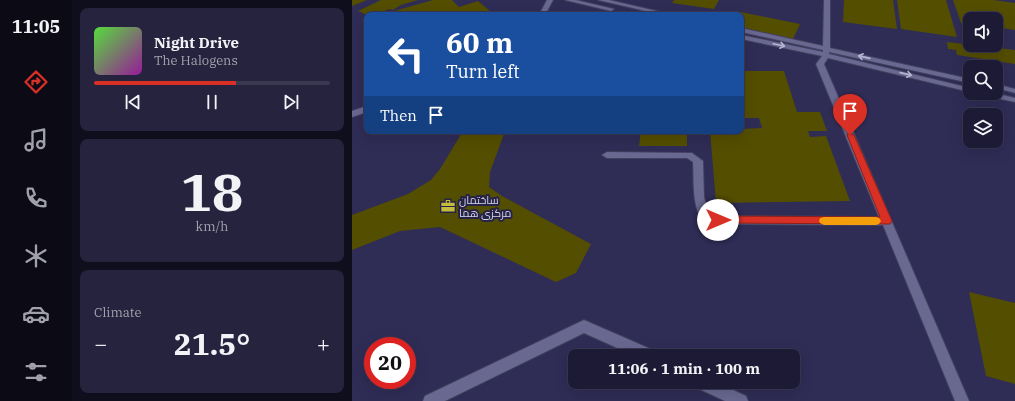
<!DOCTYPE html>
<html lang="en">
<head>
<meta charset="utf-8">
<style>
  :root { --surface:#1c1a35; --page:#25233d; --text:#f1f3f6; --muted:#a0a1ad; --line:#3a3850; --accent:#d93025 }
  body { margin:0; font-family:"IBM Plex Serif",Cairo,serif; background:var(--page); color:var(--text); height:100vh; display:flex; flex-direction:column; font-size:15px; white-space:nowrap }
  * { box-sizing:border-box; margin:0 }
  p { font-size:13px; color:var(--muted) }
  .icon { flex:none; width:22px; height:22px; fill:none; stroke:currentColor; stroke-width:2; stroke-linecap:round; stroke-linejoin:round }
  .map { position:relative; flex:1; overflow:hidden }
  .side { display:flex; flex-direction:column; gap:8px; padding:8px; background:#0f0e1d; width:280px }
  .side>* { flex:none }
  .hud { position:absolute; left:12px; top:12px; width:380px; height:122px; border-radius:8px; box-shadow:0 4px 16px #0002,0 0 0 1px var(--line); background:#1a4fa0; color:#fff; overflow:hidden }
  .buttons { position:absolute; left:611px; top:12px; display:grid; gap:8px }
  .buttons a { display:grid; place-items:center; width:40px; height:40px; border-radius:8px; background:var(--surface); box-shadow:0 4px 16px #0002,0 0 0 1px var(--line); font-size:20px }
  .speed { position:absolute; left:12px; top:337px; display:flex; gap:8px; font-size:20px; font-weight:700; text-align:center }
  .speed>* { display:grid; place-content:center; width:52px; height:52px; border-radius:50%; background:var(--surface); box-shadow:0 4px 16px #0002,0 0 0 1px var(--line); line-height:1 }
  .speed .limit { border:6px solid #d22; background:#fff; color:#111 }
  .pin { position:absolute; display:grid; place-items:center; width:34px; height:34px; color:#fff; margin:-41px -17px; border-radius:50% 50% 50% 0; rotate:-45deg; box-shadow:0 0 4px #0007 }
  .pin .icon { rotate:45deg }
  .me { position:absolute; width:44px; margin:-22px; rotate:90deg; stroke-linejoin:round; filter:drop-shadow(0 0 3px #0008) }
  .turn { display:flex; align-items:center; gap:14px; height:84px; padding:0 16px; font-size:18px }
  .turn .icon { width:52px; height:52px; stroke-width:2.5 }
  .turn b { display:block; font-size:28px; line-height:34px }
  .then { display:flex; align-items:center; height:38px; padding:0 16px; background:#0003; gap:8px; font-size:15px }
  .big { font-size:30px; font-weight:700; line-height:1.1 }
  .side .card { flex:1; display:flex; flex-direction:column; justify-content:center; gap:6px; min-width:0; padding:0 14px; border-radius:8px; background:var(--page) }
  .side .dial { align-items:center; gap:0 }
  .dial b { font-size:52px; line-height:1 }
  .song { display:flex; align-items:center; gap:12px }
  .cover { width:48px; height:48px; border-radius:6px; background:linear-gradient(135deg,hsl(110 70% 55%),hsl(300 70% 35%)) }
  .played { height:4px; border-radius:2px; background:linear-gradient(90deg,var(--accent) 60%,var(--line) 60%) }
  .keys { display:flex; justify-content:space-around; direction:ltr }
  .heat { display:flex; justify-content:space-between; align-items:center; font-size:22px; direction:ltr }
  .trip { position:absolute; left:216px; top:349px; width:232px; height:40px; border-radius:8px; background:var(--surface); box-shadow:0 4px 16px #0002,0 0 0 1px var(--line); font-weight:700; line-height:40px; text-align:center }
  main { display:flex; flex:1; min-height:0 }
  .tab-bar { display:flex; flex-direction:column; width:72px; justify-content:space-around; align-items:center; background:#0b0a15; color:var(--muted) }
  .tab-bar .icon { width:28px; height:28px }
  .tab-bar .selected { color:var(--accent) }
  .tab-bar b { font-size:18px; color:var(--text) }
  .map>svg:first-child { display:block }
</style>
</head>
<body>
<main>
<nav class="tab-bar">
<b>11:05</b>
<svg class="icon selected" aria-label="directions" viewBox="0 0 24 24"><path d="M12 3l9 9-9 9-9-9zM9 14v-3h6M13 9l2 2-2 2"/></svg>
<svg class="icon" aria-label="music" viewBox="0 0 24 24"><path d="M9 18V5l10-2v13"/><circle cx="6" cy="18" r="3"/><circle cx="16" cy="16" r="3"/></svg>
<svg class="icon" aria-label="phone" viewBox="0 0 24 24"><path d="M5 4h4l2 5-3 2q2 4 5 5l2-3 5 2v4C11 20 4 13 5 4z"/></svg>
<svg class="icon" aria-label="climate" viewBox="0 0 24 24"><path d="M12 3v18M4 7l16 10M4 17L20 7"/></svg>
<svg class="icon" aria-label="car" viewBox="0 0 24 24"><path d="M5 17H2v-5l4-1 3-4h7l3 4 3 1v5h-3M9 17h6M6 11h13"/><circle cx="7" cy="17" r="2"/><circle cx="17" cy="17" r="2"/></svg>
<svg class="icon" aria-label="filters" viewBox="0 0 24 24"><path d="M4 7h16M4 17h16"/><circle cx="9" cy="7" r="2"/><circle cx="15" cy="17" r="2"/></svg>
</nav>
<section class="side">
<div class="card">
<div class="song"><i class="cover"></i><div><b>Night Drive</b><p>The Halogens</p></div></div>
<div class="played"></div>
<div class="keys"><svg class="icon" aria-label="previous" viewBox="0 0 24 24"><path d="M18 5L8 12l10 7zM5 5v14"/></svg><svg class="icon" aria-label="pause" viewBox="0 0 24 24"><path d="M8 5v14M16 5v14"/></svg><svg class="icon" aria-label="next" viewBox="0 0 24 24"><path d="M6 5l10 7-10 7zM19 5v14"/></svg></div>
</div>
<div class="card dial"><b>18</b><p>km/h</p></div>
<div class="card"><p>Climate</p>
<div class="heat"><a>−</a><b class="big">21.5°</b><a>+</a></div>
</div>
</section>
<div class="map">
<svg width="663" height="401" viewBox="0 0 663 401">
  <rect width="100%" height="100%" fill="#262347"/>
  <path fill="#2f2c56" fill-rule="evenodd" d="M0 0H663V401H0ZM15 15H389V131H15ZM618 19H644V45H618ZM618 67H644V93H618ZM618 115H644V141H618ZM21 346H55V380H21ZM223 356H441V382H223Z"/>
  <path fill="#544e00" d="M0 0H15L0 6Z
    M29 0H66L49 5 41 10 38 9 21 15H15L6 11Z
    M81 0H100L107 7 126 1 139 12 129 15H37L35 13Z
    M322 0H367L362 9 320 3Z
    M492 0H541L545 29 491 22Z
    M545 0H594L605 37 549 29Z
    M601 0H641L663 3V30L644 27V19H618V24L609 23Z
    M384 11 448 24 441 39 389 28V15H381Z
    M595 42 663 50V64L605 55 604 50 596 49Z
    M389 71H432L445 112H468L475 131H456L458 137 474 136 498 201 364 203 358 131H389V129L410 128 407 118H389Z
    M111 131H153L138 172 137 187 150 196 239 244 224 273 204 282 88 227 48 231 0 250V215L56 194 79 180 88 169Z
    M289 131H335V146H287Z
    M617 292 663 303V384L634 376Z"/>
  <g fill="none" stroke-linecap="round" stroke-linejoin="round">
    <defs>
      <path id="service" d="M195 0H201L193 15H187Z
        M213 0H224L262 9 259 11Z
        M246 0H257L322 15H311Z
        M472 0H478V48L618 79V83L477 52V54L618 88V92L476 58 472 64 617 401H603L531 225 366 224 348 217C340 200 342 181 341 162L335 158H255L250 155 255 152 340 153 351 161 352 197 356 211 367 216 527 217 464 64 470 56 389 39V35L471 52V50L389 32V28L471 46Z
        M644 84 663 89V93L644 88Z
        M628 93H643L663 98V102L629 95Z
        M15 106V112L0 117V111Z
        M232 320 303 351 305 356H283L232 333 93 401H71L73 396Z
        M341 382H364L394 396 396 401H373L343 387Z"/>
    </defs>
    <use href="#service" stroke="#433f5e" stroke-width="2"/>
    <use href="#service" fill="#686891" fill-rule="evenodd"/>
  </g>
  <defs><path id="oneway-shaft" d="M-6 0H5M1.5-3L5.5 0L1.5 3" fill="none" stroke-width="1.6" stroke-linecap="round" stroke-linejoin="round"/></defs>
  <g stroke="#b4b4d0">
    <use href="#oneway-shaft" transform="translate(427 45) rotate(12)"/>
    <use href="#oneway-shaft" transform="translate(512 57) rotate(-167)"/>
    <use href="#oneway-shaft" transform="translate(554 74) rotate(13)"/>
  </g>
  <path fill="#d93025" stroke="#8d1f18" d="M496 133H498L502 135 540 221 538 224 363 223 361 220 363 217 366 216 528 217 495 135Z"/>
  <path fill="#f59e0b" d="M472 217H524L527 218 529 221 527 224 524 225H472L468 223 467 221 468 218Z"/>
  <defs>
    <symbol id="office-bare" viewBox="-9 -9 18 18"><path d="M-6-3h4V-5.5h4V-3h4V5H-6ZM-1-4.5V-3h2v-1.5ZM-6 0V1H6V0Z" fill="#c6bc3c" stroke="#262347" stroke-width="2.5" paint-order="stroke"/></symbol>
  </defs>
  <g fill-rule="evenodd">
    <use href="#office-bare" x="86" y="196" width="20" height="20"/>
  </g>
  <g text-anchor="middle" stroke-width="4" stroke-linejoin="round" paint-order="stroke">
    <g font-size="11" fill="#d4d4eb" stroke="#262347" text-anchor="start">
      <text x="107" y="204">ساختمان<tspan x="107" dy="13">مرکزی هما</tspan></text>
    </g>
  </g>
</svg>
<div class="buttons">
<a><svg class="icon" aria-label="sound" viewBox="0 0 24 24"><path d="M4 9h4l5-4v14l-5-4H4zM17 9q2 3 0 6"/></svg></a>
<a><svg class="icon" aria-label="search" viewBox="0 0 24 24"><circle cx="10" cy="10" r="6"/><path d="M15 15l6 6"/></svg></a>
<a><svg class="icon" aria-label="layers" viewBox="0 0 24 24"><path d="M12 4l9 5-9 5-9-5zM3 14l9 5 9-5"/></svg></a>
</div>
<div class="speed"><div class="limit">20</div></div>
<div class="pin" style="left:498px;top:135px;background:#d93025"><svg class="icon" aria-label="arrive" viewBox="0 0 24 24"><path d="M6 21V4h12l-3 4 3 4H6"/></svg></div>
<svg class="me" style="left:366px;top:220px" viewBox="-20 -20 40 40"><circle r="19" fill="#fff"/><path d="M0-13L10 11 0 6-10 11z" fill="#d93025"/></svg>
<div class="trip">11:06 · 1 min · 100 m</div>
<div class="hud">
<div class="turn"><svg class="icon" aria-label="left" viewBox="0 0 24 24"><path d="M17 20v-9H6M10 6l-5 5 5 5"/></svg><div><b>60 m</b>Turn left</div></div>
<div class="then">Then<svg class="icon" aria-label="arrive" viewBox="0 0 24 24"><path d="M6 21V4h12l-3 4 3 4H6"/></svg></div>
</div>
</div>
</main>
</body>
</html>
